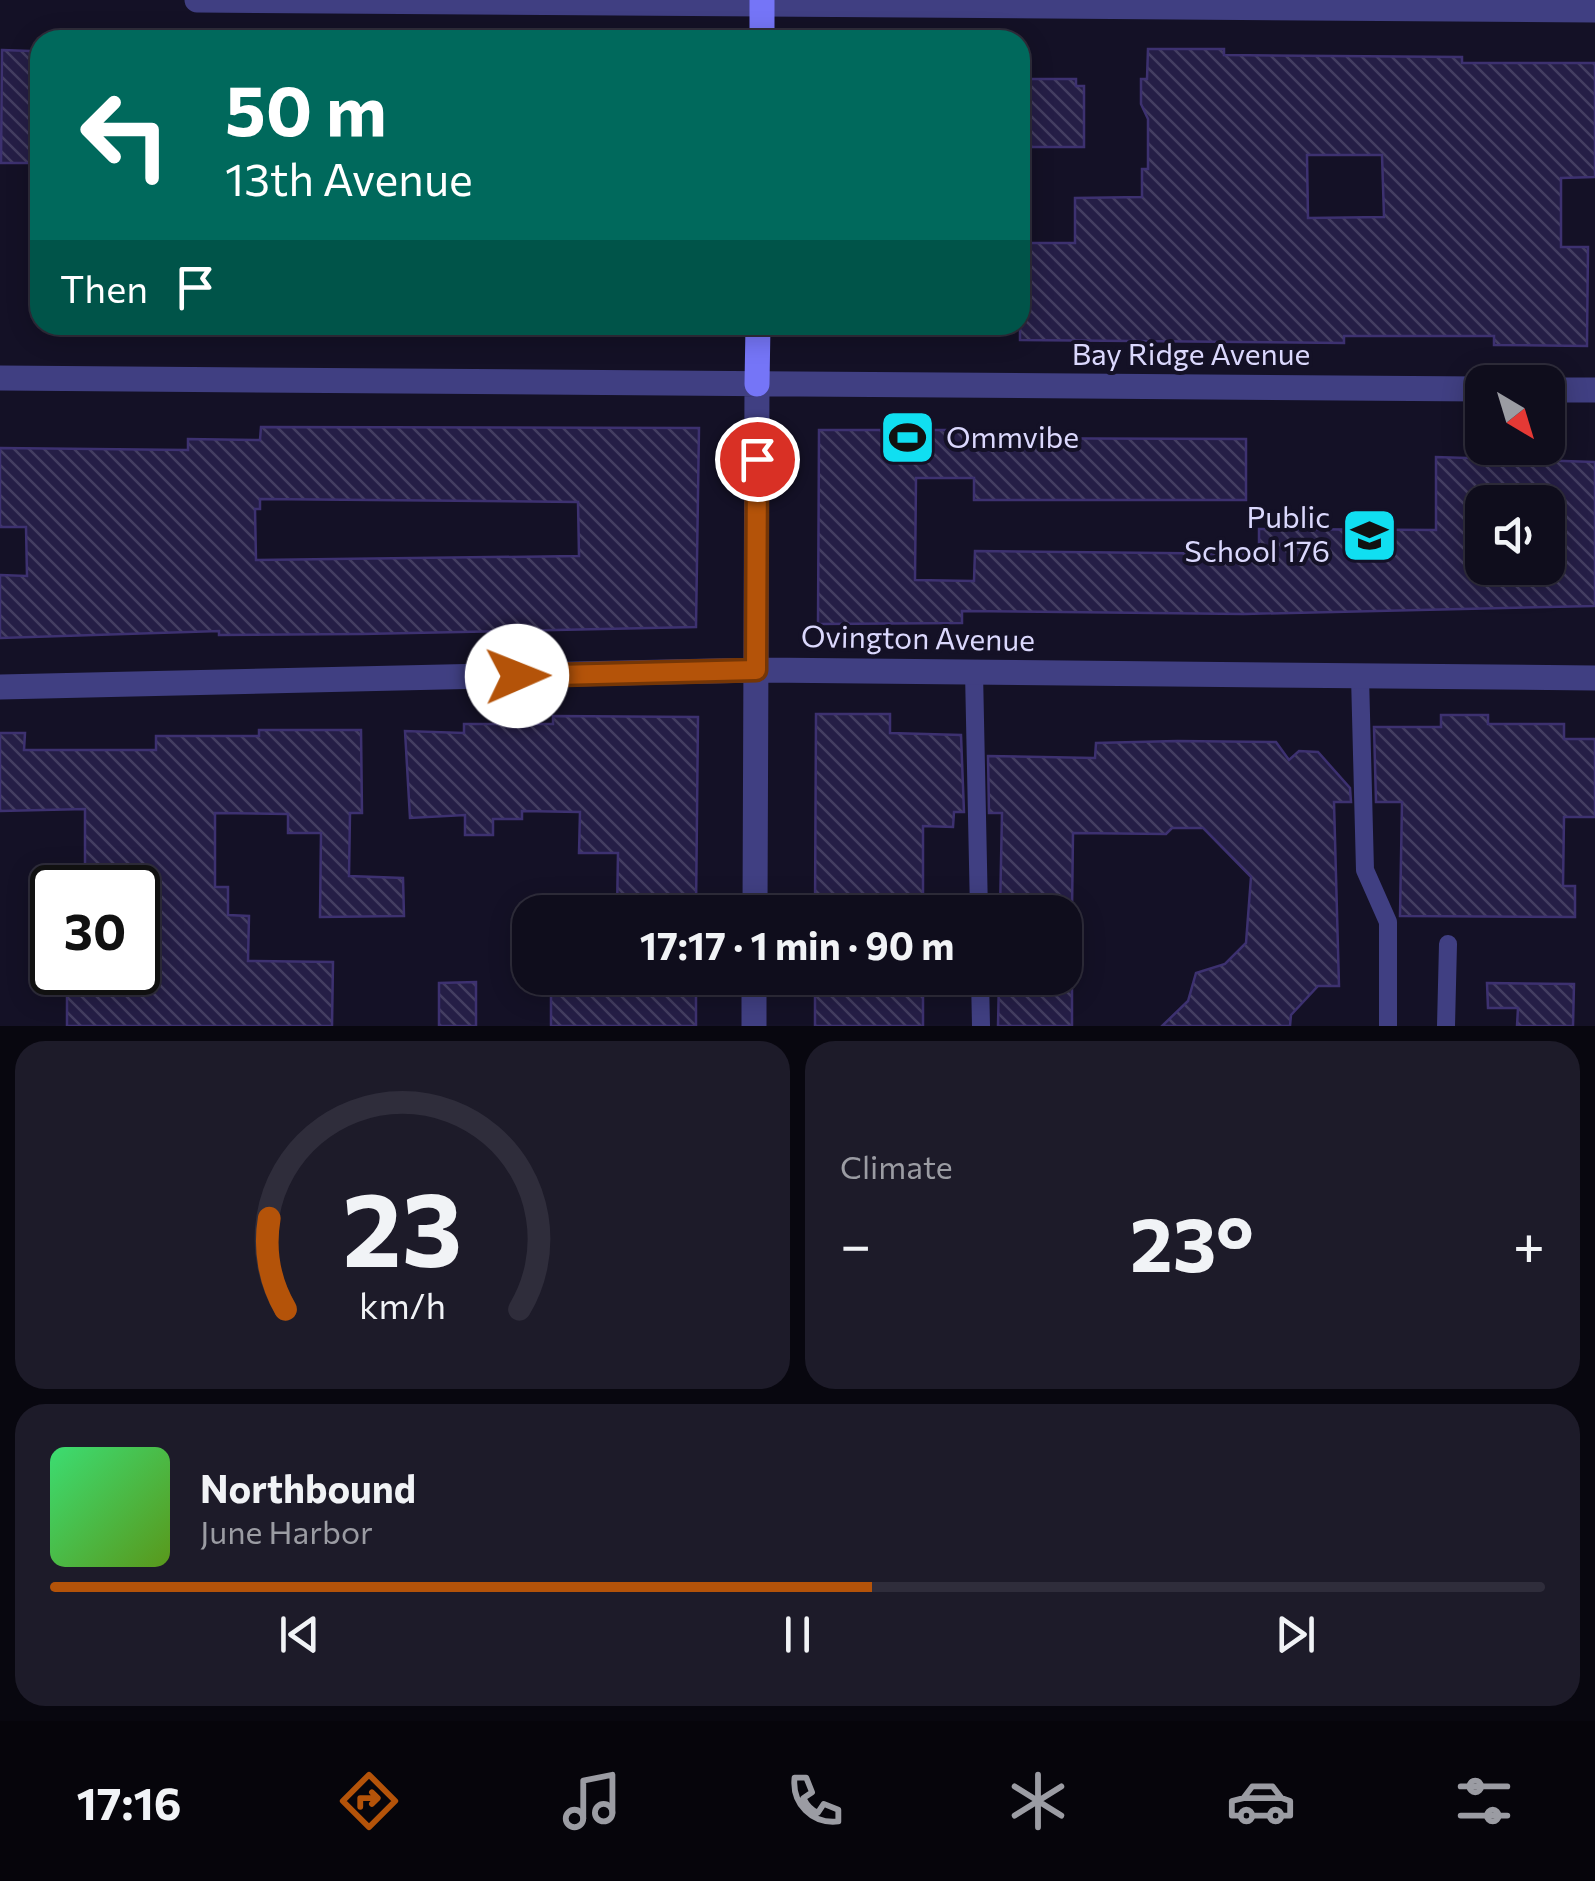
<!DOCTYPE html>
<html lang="en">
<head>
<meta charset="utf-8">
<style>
  :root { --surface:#0f0d1c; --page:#1d1b29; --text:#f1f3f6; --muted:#9b9ca3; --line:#2f2d3b; --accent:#b45309 }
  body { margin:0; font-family:Commissioner,sans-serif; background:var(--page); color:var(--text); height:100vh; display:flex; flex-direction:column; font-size:38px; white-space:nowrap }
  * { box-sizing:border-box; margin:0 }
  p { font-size:32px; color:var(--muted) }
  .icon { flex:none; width:55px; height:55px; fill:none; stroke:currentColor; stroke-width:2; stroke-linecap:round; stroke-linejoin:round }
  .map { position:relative; height:1026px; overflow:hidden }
  .panel { display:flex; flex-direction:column; gap:15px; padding:15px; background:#08070f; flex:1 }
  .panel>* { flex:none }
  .hud { position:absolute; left:30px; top:30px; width:1000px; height:305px; border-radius:30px; box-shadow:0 5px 25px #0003,0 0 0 2px var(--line); background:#00695c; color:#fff; overflow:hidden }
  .needle { width:65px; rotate:142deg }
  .controls { position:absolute; left:1465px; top:365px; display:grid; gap:20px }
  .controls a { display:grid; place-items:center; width:100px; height:100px; border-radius:20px; background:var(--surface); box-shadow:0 5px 25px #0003,0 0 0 2px var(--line); font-size:50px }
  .speed { position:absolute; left:30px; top:865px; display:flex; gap:20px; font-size:50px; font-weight:700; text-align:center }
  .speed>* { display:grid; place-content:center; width:130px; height:130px; border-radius:50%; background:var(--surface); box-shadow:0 5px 25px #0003,0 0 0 2px var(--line); line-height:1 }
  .speed .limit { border:5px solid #111; border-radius:15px; background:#fff; color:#111 }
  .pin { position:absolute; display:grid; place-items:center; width:85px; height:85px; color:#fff; margin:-42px; border:5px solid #fff; border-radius:50%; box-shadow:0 2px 10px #0007 }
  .me { position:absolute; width:110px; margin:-55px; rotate:89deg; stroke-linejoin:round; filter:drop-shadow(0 0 8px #0008) }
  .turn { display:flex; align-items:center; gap:35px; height:210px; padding:0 30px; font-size:45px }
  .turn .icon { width:130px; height:130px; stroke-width:2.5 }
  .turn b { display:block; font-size:70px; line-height:85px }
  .then { display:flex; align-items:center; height:95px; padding:0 30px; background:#0003; gap:20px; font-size:38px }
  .big { font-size:75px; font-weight:700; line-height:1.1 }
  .panel .card { flex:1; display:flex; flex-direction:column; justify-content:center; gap:15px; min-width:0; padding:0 35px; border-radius:30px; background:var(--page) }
  .panel .dial { align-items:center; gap:0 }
  .dial svg { height:260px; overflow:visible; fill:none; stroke:var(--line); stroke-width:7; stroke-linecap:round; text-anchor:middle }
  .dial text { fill:var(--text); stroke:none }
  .song { display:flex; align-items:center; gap:30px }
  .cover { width:120px; height:120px; border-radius:15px; background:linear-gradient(135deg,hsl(140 70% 55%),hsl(90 70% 35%)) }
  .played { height:10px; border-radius:5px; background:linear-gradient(90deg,var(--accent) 55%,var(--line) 55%) }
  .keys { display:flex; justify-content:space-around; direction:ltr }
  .heat { display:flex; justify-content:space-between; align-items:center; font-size:55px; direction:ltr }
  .panel .tiles { flex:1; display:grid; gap:15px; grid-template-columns:1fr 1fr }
  .card:last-child { grid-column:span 2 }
  .trip { position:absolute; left:512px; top:895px; width:570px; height:100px; border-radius:30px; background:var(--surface); box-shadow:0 5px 25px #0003,0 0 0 2px var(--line); font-weight:700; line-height:100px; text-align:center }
  .dock { display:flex; height:160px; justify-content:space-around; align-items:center; background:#06050b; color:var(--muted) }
  .dock .icon { width:70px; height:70px }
  .dock .active { color:var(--accent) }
  .dock b { font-size:45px; color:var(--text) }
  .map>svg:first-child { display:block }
</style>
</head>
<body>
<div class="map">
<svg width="1595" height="1026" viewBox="0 0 1595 1026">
  <defs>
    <pattern id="building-back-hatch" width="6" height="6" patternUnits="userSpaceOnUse" patternTransform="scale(2.5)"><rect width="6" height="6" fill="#251e46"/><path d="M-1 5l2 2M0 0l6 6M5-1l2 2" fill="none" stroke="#443e62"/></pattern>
  </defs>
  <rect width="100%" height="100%" fill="#141126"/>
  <path fill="url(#building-back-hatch)" stroke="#3d3170" stroke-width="2.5" fill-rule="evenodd" d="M1148 49H1224V55L1462 57V63H1595V177L1561 178V247H1588L1587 346 1494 345V336H1344V343L1020 340V243H1075V198L1142 197V169H1148V119L1141 104V79H1147ZM1307 155H1382L1384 217 1308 218Z
    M2 50 30 51V163H1Z
    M1020 79H1076V86H1084V147H1020Z
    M261 427 699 428 696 627 362 634 219 635V631L0 638V575L27 576 26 527H0V448L188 450V439L260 440ZM260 499 578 502 579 556 256 560 255 509H260Z
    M819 430H963V438L1246 439V500H974V478H916L915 580 974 581 975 551 1259 554V529L1436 530V457L1595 462V606L1244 614 962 611V623L818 624ZM1482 502H1548V568H1482Z
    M816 714H890V733L961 735 964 812H954L953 827 923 826V912H815Z
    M1441 715H1488V724H1564V739H1595V817H1564L1563 886H1575V917L1400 916 1402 802H1376L1374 727H1441Z
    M553 716 698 717 696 912H617L618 853H579L580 812 522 811V819H493V835H465V815L410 818 405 731 464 733V724H553Z
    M259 730H361L362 813H350L349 876 403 878 404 916 320 917 321 833H288V814L215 813V887H228V915L249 916 248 961 333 962 332 1026H67V981L138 982V869H85V809L0 811V733H25L24 750H156V736H259Z
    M1177 741 1276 742 1289 760 1299 751 1318 752 1350 788 1351 802H1334L1339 986H1318L1291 1015 1290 1026H1162L1188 1001 1196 973 1225 964 1246 943 1251 877 1203 828H1172L1166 834 1073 833 1072 912H1000L1002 813H989L988 756 1095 758 1096 743Z
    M595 978H696V1026H551V985H595Z
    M815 978H923V1026H815Z
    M999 978H1072V1026H998Z
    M476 982V1026H439V983Z
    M1487 983 1574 984 1573 1026H1517L1518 1008H1488Z"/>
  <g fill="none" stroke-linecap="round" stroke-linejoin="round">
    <path stroke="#403f82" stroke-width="18" d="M974 672 979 912
      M1360 676 1365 870 1388 922V1026
      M980 978 981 1026
      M1446 1026 1448 944"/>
    <path stroke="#403f82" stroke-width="25" d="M197 0 1595 10
      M0 378 1482 389
      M1548 390H1595
      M0 687 756 670 1595 678
      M755 912 757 384
      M754 1026V978"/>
    <path stroke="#7575f7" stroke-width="25" d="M762 40V0
      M757 384 758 325"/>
  </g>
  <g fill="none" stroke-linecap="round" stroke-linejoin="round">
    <defs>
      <path id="route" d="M517 676 756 670 757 459"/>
    </defs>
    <use href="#route" stroke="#753606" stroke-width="25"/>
    <use href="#route" stroke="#b45309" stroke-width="18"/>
  </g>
  <defs>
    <symbol id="stadium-square" viewBox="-11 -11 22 22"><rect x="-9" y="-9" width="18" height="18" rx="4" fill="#10dff1" stroke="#141126"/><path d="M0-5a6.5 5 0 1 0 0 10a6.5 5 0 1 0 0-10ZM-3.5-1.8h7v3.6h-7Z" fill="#111"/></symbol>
    <symbol id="school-square" viewBox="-11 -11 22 22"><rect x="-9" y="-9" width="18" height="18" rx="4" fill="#10dff1" stroke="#141126"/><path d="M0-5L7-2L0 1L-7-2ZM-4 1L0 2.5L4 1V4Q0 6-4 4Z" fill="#111"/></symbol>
  </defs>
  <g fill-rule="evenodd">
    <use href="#stadium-square" x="876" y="406" width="63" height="63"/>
    <use href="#school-square" x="1338" y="504" width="63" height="63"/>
  </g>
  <g text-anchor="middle" stroke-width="8" stroke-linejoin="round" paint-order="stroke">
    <g font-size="30" fill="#dbd8fd" stroke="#141126">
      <text x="1191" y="365">Bay Ridge Avenue</text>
      <text transform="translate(918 639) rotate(1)" y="10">Ovington Avenue</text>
    </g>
    <g font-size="30" fill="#dbd8fd" stroke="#141126" text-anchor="start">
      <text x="946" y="448">Ommvibe</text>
      <text x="1330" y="528" text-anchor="end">Public<tspan x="1330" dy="34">School 176</tspan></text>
    </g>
  </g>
</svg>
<div class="controls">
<a><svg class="needle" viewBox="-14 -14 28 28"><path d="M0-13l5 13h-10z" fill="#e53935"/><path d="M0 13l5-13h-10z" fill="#9b9ca3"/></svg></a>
<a><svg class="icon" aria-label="sound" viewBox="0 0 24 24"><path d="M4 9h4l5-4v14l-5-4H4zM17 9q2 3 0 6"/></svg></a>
</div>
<div class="speed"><div class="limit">30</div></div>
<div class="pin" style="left:757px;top:459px;background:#d93025"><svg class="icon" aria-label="arrive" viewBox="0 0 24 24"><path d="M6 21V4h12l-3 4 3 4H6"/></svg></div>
<svg class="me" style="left:517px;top:676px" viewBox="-20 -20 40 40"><circle r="19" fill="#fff"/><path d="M0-13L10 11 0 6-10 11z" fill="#b45309"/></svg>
<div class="trip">17:17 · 1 min · 90 m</div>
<div class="hud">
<div class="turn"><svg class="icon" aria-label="left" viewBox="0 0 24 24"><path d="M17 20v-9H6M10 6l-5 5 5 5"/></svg><div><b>50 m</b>13th Avenue</div></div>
<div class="then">Then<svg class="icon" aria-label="arrive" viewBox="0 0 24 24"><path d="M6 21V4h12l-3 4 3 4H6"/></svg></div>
</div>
</div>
<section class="panel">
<div class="tiles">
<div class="card dial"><svg viewBox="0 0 100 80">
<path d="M14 69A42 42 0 1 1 86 69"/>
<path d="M14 69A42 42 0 0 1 9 41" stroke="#b45309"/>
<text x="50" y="56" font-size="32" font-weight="700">23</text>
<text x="50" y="72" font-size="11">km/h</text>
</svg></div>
<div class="card"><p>Climate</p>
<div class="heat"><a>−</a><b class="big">23°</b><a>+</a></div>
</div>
<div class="card">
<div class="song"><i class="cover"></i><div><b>Northbound</b><p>June Harbor</p></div></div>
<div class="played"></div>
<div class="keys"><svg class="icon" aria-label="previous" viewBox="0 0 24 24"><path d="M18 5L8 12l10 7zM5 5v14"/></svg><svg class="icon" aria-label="pause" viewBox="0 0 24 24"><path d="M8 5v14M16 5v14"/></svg><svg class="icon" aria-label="next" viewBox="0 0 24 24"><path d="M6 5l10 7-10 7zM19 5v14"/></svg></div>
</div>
</div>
</section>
<nav class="dock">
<b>17:16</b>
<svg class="icon active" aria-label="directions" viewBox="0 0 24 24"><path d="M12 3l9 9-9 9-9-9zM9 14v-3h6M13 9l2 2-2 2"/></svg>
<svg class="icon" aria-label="music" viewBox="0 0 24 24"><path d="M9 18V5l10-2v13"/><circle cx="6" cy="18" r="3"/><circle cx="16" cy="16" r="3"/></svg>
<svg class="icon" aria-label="phone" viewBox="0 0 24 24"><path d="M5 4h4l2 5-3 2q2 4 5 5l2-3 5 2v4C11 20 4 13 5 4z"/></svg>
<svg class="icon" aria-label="climate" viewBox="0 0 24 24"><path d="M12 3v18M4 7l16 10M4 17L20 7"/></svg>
<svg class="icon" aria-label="car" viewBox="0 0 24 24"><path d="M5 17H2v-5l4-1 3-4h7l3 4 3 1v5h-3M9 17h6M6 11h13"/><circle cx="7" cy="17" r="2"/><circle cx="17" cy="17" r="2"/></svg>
<svg class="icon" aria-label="filters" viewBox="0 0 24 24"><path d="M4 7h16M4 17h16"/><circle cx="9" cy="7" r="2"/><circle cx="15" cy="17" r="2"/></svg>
</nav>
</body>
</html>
